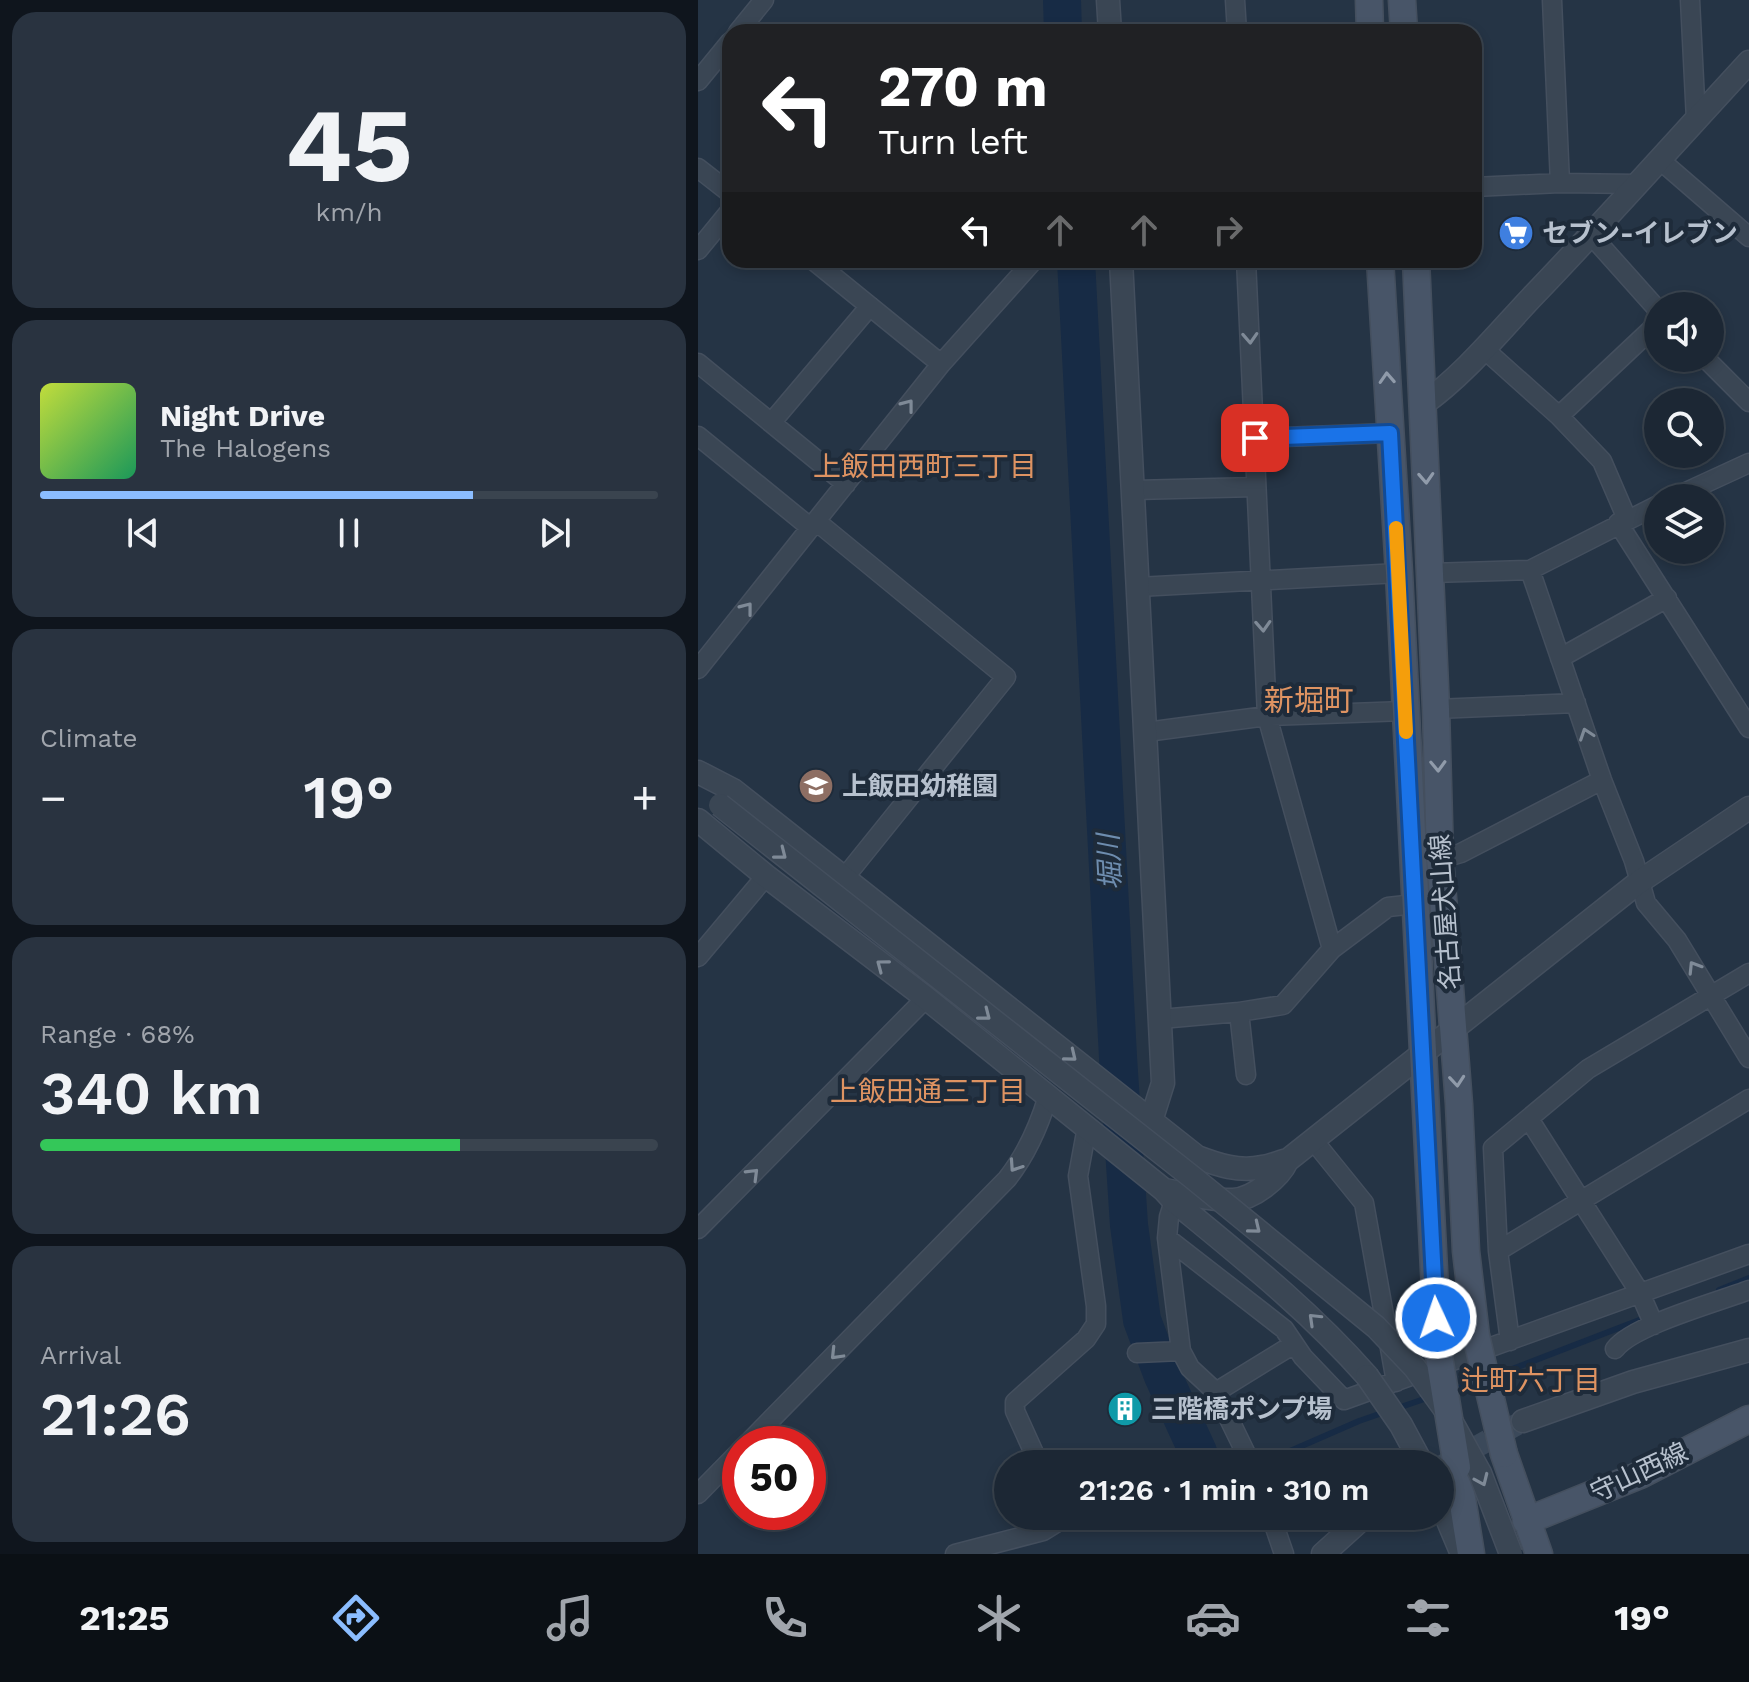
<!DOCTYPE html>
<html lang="en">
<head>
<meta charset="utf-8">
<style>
  :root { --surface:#1c2734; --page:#293340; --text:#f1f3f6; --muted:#a0a5ac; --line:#3a444f; --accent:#8bbdff }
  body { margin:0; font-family:"Work Sans","Noto Sans JP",sans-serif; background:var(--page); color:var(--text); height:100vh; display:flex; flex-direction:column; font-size:30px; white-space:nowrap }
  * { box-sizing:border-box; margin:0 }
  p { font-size:26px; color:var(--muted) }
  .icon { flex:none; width:44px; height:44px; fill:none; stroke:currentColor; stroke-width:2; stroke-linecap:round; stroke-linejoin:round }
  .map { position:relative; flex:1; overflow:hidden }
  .sheet { display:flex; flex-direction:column; gap:12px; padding:12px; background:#0f151d; width:698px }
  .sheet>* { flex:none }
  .top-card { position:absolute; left:24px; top:24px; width:760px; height:244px; border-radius:24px; box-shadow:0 4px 12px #0003,0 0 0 2px var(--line); background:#202124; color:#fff; overflow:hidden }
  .tools { position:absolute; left:946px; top:292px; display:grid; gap:16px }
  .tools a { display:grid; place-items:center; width:80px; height:80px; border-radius:50%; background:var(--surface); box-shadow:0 4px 12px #0003,0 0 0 2px var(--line); font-size:40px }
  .speed { position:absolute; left:24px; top:1426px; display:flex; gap:16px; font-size:40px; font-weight:700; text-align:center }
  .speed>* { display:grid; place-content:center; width:104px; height:104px; border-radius:50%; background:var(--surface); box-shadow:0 4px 12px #0003,0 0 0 2px var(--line); line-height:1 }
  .speed .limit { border:12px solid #d22; background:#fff; color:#111 }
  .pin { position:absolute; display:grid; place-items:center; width:68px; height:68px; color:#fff; margin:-34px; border-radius:16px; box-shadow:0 4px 12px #0006 }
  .me { position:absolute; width:88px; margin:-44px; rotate:357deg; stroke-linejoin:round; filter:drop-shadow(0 0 6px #0008) }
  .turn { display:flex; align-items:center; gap:28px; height:168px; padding:0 24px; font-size:36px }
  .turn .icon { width:104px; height:104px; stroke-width:2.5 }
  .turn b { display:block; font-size:56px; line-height:68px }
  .lanes { display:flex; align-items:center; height:76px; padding:0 24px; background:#0003; justify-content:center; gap:40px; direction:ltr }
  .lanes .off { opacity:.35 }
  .big { font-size:60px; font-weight:600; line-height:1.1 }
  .sheet .widget { flex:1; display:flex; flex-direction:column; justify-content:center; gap:12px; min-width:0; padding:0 28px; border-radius:24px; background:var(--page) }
  .sheet .dial { align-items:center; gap:0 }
  .dial b { font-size:104px; line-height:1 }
  .song { display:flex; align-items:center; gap:24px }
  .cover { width:96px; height:96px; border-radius:12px; background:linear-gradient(135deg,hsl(70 70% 55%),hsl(150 70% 35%)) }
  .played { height:8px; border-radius:4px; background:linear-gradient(90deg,var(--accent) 70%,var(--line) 70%) }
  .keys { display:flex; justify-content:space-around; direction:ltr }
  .heat { display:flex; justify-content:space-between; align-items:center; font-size:44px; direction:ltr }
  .charge { height:12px; border-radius:6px; background:linear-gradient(90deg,#34c759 68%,var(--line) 0) }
  .trip { position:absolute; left:296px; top:1450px; width:460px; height:80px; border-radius:40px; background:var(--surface); box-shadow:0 4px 12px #0003,0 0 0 2px var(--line); font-weight:600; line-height:80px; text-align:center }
  .dock { display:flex; height:128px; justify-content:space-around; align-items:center; background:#0b1015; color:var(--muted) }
  .dock .icon { width:56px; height:56px }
  .dock .active { color:var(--accent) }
  .dock b { font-size:36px; color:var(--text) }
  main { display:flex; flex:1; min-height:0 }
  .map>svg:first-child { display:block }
</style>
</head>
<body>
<main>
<section class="sheet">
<div class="widget dial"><b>45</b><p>km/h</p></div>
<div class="widget">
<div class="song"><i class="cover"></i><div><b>Night Drive</b><p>The Halogens</p></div></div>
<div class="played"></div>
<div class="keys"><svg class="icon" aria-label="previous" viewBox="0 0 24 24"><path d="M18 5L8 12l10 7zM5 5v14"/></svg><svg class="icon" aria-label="pause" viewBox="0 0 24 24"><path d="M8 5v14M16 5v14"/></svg><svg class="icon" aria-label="next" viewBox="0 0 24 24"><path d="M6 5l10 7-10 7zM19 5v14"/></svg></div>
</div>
<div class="widget"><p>Climate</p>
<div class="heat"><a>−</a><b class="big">19°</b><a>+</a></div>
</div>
<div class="widget"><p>Range · 68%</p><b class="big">340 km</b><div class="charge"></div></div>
<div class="widget"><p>Arrival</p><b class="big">21:26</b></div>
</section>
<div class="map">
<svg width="1051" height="1554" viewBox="0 0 1051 1554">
  <rect width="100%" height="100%" fill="#253445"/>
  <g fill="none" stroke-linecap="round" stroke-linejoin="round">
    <path stroke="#172b45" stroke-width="6" d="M1021 1290 1051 1278
      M796 1376 944 1319
      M754 1390 782 1381
      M697 1409 732 1397
      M583 1455 661 1421 687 1412"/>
    <path stroke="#172b45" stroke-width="38" d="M364 0 365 32
      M378 260 420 1057 431 1225 444 1320 465 1376 500 1452"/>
    <path stroke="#3b495a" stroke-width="22" stroke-dasharray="22 11" stroke-linecap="butt" d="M742 1467 825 1421"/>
    <defs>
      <path id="minor" d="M537 0 539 32
        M854 0 862 183
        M992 0 998 120
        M40 32 66 0
        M0 81 32 42
        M962 160 1051 237
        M0 168 32 193
        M776 187 862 183 938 184
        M893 235 960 310
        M0 250 32 211
        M115 260 243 364
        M548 260 569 716 634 949
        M785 348 861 416 904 461 929 519
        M1007 358 1051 402
        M0 363 148 484
        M861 416 960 323
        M73 423 172 306
        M0 436 113 528
        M557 438 692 433
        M436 490 558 487
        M975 498 1051 463
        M118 521 308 677 147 877
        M920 523 1051 728
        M832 570 904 780 936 861 948 903 979 940 1051 1058
        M733 573 832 570 960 505
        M440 587 701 573
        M862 658 969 598
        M0 669 243 364 336 260
        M738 709 878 703
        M448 732 569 716 707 711
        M742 859 763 853 904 780
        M0 957 68 876
        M541 1012 548 1075
        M463 1019 541 1012 585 1005 634 949 690 907 717 904
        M831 1119 942 1293 956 1325
        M615 1140 666 1203 698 1382
        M476 1201 471 1217 469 1238 483 1351 492 1368 518 1392 553 1464
        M0 1229 228 998
        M469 1238 586 1329 605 1357 646 1400 1051 1254
        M800 1251 1051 1099
        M812 1341 800 1251 795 1148 890 1069 1051 973
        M917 1349C935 1325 1020 1302 1051 1290
        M439 1353 483 1351
        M518 1392 596 1344
        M49 1444 309 1179C328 1155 341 1126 350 1096
        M341 1464 317 1411V1402L388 1339 398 1324V1306L380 1176 389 1127
        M637 1464 640 1463
        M0 1494 42 1451
        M573 1516 586 1554
        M257 1554 345 1531 366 1518 365 1516"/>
      <path id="tertiary" d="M410 0 412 32
        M423 260 465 1083 453 1121
        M725 404C766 375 800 333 834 297 908 220 979 140 1051 62
        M0 772 35 790 499 1157C520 1165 541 1172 564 1167 573 1166 581 1162 590 1160L941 882 1051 808
        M0 820 68 876 228 998 466 1190 476 1201C544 1257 611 1310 669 1376
        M466 1190C486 1193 516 1201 535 1200 555 1199 581 1178 589 1161
        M825 1421 935 1382 1051 1350
        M742 1502 764 1554
        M625 1554 667 1516"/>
      <path id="secondary" d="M671 0 672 32
        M704 0 706 32
        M682 260 701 573 740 1350
        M718 260 738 709 742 859 761 1104 768 1251 778 1336
        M806 1454 841 1554
        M759 1467 773 1554
        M828 1521 942 1475 1051 1419"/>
    </defs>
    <use href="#minor" stroke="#444f5e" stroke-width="21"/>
    <use href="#tertiary" stroke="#444f5e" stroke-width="25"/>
    <use href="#secondary" stroke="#444f5e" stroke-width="29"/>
    <use href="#minor" stroke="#3a4654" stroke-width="18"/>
    <use href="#tertiary" stroke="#3a4654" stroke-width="22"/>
    <use href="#secondary" stroke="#485568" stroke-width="26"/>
    <defs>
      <path id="tertiary-bridge" d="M22 805 494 1177 678 1327 717 1368 746 1408 782 1473 813 1554
        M669 1376 703 1425 724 1464"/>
      <path id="secondary-bridge" d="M778 1336 806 1454
        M740 1350 759 1467"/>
    </defs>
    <use href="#tertiary-bridge" stroke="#444f5e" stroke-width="25" stroke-linecap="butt"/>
    <use href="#secondary-bridge" stroke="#444f5e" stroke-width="29" stroke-linecap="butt"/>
    <use href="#tertiary-bridge" stroke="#3a4654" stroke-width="22"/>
    <use href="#secondary-bridge" stroke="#485568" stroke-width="26"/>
  </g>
  <defs><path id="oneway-chevron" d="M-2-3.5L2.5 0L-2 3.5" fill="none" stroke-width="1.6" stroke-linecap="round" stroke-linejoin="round" transform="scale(2)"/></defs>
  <g stroke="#7f8a97">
    <use href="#oneway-chevron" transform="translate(552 338) rotate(87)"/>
    <use href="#oneway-chevron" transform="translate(210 405) rotate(-52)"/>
    <use href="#oneway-chevron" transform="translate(49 608) rotate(-52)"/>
    <use href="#oneway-chevron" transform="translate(565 626) rotate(87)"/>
    <use href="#oneway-chevron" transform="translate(888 734) rotate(-109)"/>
    <use href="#oneway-chevron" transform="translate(83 854) rotate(38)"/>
    <use href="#oneway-chevron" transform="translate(184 965) rotate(-143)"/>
    <use href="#oneway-chevron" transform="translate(996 967) rotate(-122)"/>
    <use href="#oneway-chevron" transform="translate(287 1015) rotate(38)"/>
    <use href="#oneway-chevron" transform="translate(373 1056) rotate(39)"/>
    <use href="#oneway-chevron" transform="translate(317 1166) rotate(124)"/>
    <use href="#oneway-chevron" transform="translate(55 1174) rotate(-45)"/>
    <use href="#oneway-chevron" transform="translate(557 1228) rotate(39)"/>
    <use href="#oneway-chevron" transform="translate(616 1319) rotate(-136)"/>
    <use href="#oneway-chevron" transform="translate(138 1354) rotate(134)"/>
    <use href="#oneway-chevron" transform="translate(784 1480) rotate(66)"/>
  </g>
  <g stroke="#909baa">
    <use href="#oneway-chevron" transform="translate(689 378) rotate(-93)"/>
    <use href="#oneway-chevron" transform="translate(728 478) rotate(87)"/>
    <use href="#oneway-chevron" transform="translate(740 766) rotate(88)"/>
    <use href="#oneway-chevron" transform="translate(759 1081) rotate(85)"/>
  </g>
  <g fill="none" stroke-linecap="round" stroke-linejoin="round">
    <defs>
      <path id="route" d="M557 438 692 433 738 1318"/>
    </defs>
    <use href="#route" stroke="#114b97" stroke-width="20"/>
    <use href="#route" stroke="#1a73e8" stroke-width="14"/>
    <path stroke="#f59e0b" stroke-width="14" d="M698 528 708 732"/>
  </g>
  <defs>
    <symbol id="supermarket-disc" viewBox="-11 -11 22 22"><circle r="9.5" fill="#3f7fe0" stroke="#1e2b3a"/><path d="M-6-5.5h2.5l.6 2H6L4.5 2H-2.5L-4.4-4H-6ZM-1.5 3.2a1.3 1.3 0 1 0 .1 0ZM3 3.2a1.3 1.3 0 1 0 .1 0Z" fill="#fff"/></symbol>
    <symbol id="school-disc" viewBox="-11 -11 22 22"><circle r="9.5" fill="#8d6e63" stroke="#1e2b3a"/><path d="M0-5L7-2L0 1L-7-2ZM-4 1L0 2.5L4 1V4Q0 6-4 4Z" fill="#fff"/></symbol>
    <symbol id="building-disc" viewBox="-11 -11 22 22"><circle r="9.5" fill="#0f9aa8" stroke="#1e2b3a"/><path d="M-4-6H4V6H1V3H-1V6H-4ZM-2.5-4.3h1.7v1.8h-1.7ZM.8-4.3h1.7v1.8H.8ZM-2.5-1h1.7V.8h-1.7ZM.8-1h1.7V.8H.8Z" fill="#fff"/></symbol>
  </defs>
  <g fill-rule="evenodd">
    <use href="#supermarket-disc" x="798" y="213" width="40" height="40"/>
    <use href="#school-disc" x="98" y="766" width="40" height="40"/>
    <use href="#building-disc" x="407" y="1389" width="40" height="40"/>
  </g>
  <g text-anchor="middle" stroke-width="8" stroke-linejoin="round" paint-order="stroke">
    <g font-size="26" font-weight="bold" fill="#b7c1ce" stroke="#1e2b3a" text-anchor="start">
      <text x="844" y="242">セブン-イレブン</text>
      <text x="144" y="795">上飯田幼稚園</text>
      <text x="453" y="1418">三階橋ポンプ場</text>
    </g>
    <g font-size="26" fill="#b7c1ce" stroke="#1e2b3a">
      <text transform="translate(747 912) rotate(-94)" y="9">名古屋犬山線</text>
      <text transform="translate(941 1472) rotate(-25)" y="9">守山西線</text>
    </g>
    <g font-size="28" fill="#de9362" stroke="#1e2b3a">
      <text x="227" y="476">上飯田西町三丁目</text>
      <text x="230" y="1101">上飯田通三丁目</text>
      <text x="833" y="1390">辻町六丁目</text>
    </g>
    <g font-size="28" font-style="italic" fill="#6e8daf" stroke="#1e2b3a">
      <text transform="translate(411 862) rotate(-93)" y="10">堀川</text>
    </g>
    <g font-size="30" fill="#de9362" stroke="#1e2b3a">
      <text x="611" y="711">新堀町</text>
    </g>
  </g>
</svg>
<div class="tools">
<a><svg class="icon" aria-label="sound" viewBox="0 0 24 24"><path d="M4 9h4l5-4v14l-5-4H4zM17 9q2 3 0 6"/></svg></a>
<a><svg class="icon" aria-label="search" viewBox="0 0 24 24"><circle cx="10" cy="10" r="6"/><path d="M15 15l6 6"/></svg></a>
<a><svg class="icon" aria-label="layers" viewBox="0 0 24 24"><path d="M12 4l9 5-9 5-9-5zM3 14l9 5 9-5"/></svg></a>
</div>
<div class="speed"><div class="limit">50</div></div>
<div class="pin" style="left:557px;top:438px;background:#d93025"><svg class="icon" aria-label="arrive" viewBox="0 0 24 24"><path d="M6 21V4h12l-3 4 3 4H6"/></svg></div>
<svg class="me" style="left:738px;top:1318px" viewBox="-20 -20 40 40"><circle r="17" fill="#1a73e8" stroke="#fff" stroke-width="3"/><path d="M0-11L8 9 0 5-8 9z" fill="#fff"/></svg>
<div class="trip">21:26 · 1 min · 310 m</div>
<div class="top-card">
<div class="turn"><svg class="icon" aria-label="left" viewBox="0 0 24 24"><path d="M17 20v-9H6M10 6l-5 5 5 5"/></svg><div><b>270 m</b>Turn left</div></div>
<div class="lanes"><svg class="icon" aria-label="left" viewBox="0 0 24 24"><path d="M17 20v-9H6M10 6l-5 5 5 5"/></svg><svg class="icon off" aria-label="ahead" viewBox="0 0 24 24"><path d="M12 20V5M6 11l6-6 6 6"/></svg><svg class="icon off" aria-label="ahead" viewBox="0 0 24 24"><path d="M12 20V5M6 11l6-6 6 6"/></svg><svg class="icon off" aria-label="right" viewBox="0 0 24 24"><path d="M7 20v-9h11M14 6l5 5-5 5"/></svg></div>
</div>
</div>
</main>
<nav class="dock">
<b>21:25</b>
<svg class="icon active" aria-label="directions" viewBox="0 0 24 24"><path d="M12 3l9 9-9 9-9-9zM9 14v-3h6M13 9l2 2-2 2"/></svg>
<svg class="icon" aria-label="music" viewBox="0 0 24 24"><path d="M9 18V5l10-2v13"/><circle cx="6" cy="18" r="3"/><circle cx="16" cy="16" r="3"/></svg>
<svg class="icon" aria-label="phone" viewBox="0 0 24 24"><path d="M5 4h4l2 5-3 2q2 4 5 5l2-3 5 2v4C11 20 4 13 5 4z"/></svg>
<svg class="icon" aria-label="climate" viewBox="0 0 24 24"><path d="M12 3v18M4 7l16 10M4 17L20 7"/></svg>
<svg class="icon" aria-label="car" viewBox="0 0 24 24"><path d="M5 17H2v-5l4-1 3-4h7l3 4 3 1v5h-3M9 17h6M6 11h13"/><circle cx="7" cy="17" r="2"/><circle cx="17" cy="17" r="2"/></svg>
<svg class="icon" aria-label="filters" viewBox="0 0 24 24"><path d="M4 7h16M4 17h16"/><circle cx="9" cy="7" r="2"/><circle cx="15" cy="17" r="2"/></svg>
<b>19°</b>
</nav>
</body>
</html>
